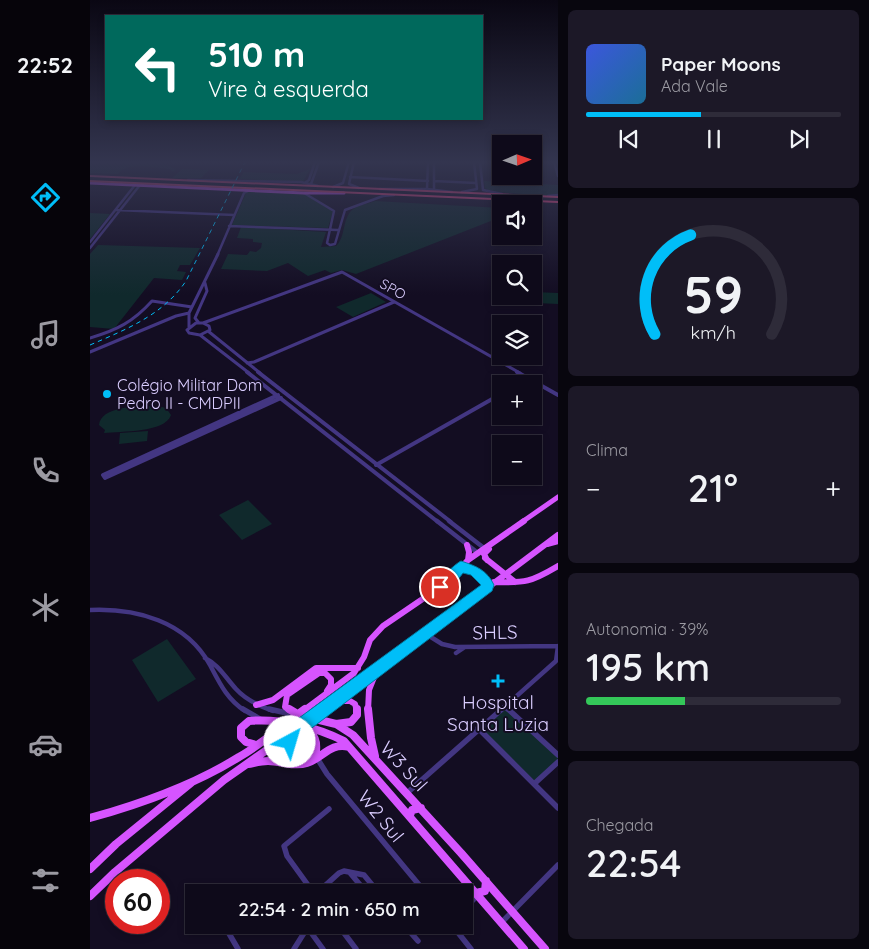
<!DOCTYPE html>
<html lang="pt">
<head>
<meta charset="utf-8">
<style>
  :root { --surface:#0e0a1a; --page:#1c1827; --text:#f1f3f6; --muted:#9b9aa2; --line:#2e2b39; --accent:#00bef8 }
  body { margin:0; font-family:Quicksand,sans-serif; background:var(--page); color:var(--text); height:100vh; display:flex; flex-direction:column; font-size:19px; white-space:nowrap }
  * { box-sizing:border-box; margin:0 }
  p { font-size:16px; color:var(--muted) }
  .icon { flex:none; width:28px; height:28px; fill:none; stroke:currentColor; stroke-width:2; stroke-linecap:round; stroke-linejoin:round }
  .map { position:relative; flex:1; overflow:hidden }
  .side { display:flex; flex-direction:column; gap:10px; padding:10px; background:#08060e; width:311px }
  .side>* { flex:none }
  .banner { position:absolute; left:15px; top:15px; width:378px; height:105px; border-radius:0px; box-shadow:0 2px 8px #0003,0 0 0 1px var(--line); background:#00695c; color:#fff; overflow:hidden }
  .needle { width:32px; rotate:88deg }
  .tools { position:absolute; left:402px; top:135px; display:grid; gap:10px }
  .tools a { display:grid; place-items:center; width:50px; height:50px; border-radius:0px; background:var(--surface); box-shadow:0 2px 8px #0003,0 0 0 1px var(--line); font-size:25px }
  .speed { position:absolute; left:15px; top:869px; display:flex; gap:10px; font-size:25px; font-weight:700; text-align:center }
  .speed>* { display:grid; place-content:center; width:65px; height:65px; border-radius:50%; background:var(--surface); box-shadow:0 2px 8px #0003,0 0 0 1px var(--line); line-height:1 }
  .speed .limit { border:8px solid #d22; background:#fff; color:#111 }
  .pin { position:absolute; display:grid; place-items:center; width:42px; height:42px; color:#fff; margin:-21px; border:2px solid #fff; border-radius:50%; box-shadow:0 1px 5px #0007 }
  .me { position:absolute; width:55px; margin:-28px; rotate:39deg; stroke-linejoin:round; filter:drop-shadow(0 0 4px #0008) }
  .turn { display:flex; align-items:center; gap:18px; height:105px; padding:0 20px; font-size:22px }
  .turn .icon { width:65px; height:65px; stroke-width:2.5 }
  .turn b { display:block; font-size:35px; line-height:42px }
  .big { font-size:38px; font-weight:600; line-height:1.1 }
  .side .widget { flex:1; display:flex; flex-direction:column; justify-content:center; gap:8px; min-width:0; padding:0 18px; border-radius:8px; background:var(--page) }
  .side .dial { align-items:center; gap:0 }
  .dial svg { height:130px; overflow:visible; fill:none; stroke:var(--line); stroke-width:7; stroke-linecap:round; text-anchor:middle }
  .dial text { fill:var(--text); stroke:none }
  .song { display:flex; align-items:center; gap:15px }
  .cover { width:60px; height:60px; border-radius:8px; background:linear-gradient(135deg,hsl(230 70% 55%),hsl(200 70% 35%)) }
  .played { height:5px; border-radius:2px; background:linear-gradient(90deg,var(--accent) 45%,var(--line) 45%) }
  .keys { display:flex; justify-content:space-around; direction:ltr }
  .heat { display:flex; justify-content:space-between; align-items:center; font-size:28px; direction:ltr }
  .charge { height:8px; border-radius:4px; background:linear-gradient(90deg,#34c759 39%,var(--line) 0) }
  .trip { position:absolute; left:95px; top:884px; width:288px; height:50px; border-radius:0px; background:var(--surface); box-shadow:0 2px 8px #0003,0 0 0 1px var(--line); font-weight:600; line-height:50px; text-align:center }
  main { display:flex; flex:1; min-height:0 }
  .dock { display:flex; flex-direction:column; width:90px; justify-content:space-around; align-items:center; background:#06040a; color:var(--muted) }
  .dock .icon { width:35px; height:35px }
  .dock .selected { color:var(--accent) }
  .dock b { font-size:22px; color:var(--text) }
  .map>svg:first-child { display:block }
</style>
</head>
<body>
<main>
<nav class="dock">
<b>22:52</b>
<svg class="icon selected" aria-label="directions" viewBox="0 0 24 24"><path d="M12 3l9 9-9 9-9-9zM9 14v-3h6M13 9l2 2-2 2"/></svg>
<svg class="icon" aria-label="music" viewBox="0 0 24 24"><path d="M9 18V5l10-2v13"/><circle cx="6" cy="18" r="3"/><circle cx="16" cy="16" r="3"/></svg>
<svg class="icon" aria-label="phone" viewBox="0 0 24 24"><path d="M5 4h4l2 5-3 2q2 4 5 5l2-3 5 2v4C11 20 4 13 5 4z"/></svg>
<svg class="icon" aria-label="climate" viewBox="0 0 24 24"><path d="M12 3v18M4 7l16 10M4 17L20 7"/></svg>
<svg class="icon" aria-label="car" viewBox="0 0 24 24"><path d="M5 17H2v-5l4-1 3-4h7l3 4 3 1v5h-3M9 17h6M6 11h13"/><circle cx="7" cy="17" r="2"/><circle cx="17" cy="17" r="2"/></svg>
<svg class="icon" aria-label="filters" viewBox="0 0 24 24"><path d="M4 7h16M4 17h16"/><circle cx="9" cy="7" r="2"/><circle cx="15" cy="17" r="2"/></svg>
</nav>
<div class="map">
<svg width="468" height="949" viewBox="0 0 468 949">
  <rect width="100%" height="100%" fill="#130d22"/>
  <path fill="#10292c" d="M0 162H72L85 169 84 172 79 169C66 168 36 161 28 174L0 173Z
    M92 169 119 170 111 178H82Z
    M220 169 213 182 149 179 154 172 207 174Z
    M394 181 468 185V195L455 196 399 191 395 188Z
    M159 191 214 194 243 211 238 228 142 225 156 193Z
    M285 201 411 208V217L266 274 252 270 241 273 235 270 218 276 198 263 177 271 131 269 138 254 157 255 160 251 166 252 171 248 172 243 163 242V239L147 238 151 227 236 232 231 247 246 246C256 237 252 219 262 210 267 205 279 204 285 201Z
    M0 213 20 214 0 239Z
    M8 245 110 248 100 265H90L87 271 96 272 92 280 64 278 24 329 0 327V254Z
    M444 292 468 293V304L446 303Z
    M281 293 296 302 263 317 246 307Z
    M68 406 76 408 81 415C75 433 31 431 14 433L15 430 9 425C11 405 53 406 68 406Z
    M58 431 57 441 29 444 30 433Z
    M158 500 182 524 152 540 129 515Z
    M77 639 106 679 68 702 42 660Z
    M414 707 468 755V762L444 784 388 728Z"/>
  <g fill="none" stroke-linecap="round" stroke-linejoin="round">
    <path stroke="#433682" stroke-width="2.5" d="M264 162 259 184 269 188
      M344 162V190
      M390 162 393 190 412 194
      M464 162 468 176
      M260 177 338 181
      M98 180 211 182 228 186
      M344 181 386 183
      M216 182 219 180 225 162
      M221 184 229 162
      M243 187 253 183 259 162
      M290 189H337L362 192
      M337 189 338 162
      M372 192 387 189 384 162
      M214 193 244 211 237 243 240 245 245 244 255 210 293 196 304 195
      M458 196 468 195
      M26 210 144 215
      M139 226 248 230
      M0 242 45 185
      M0 248 50 185
      M127 256 154 193 158 191"/>
    <path stroke="#433682" stroke-width="3" d="M106 323H113L119 326 120 330 110 335 99 333 97 330Z
      M109 323 105 318 117 291 115 283
      M113 323 252 272 430 373
      M99 327V313L128 254
      M118 331 170 373
      M110 335 159 373
      M0 338C27 330 43 322 62 301L102 307
      M0 352 86 316 99 313
      M157 363 164 362 304 302"/>
    <path stroke="#433682" stroke-width="4" d="M157 372 348 522
      M168 372 361 522
      M427 372 468 395
      M429 384 439 378
      M188 395 13 475 15 478 191 398
      M286 465 411 394"/>
    <path stroke="#433682" stroke-width="4.5" d="M347 521 388 553
      M359 521 394 548
      M0 610C46 608 96 621 120 665 130 684 137 699 155 711
      M336 634 352 644 365 647 468 646
      M366 653 375 647
      M115 658C129 665 135 677 146 689 156 700 169 706 183 711
      M414 707 420 711
      M410 711 466 661 468 646"/>
    <path stroke="#433682" stroke-width="5.5" d="M153 709 170 719
      M179 709 205 715
      M418 709 468 755
      M388 728 468 808
      M227 758 237 774 335 892
      M444 784 468 762
      M317 793 412 709
      M261 874 276 892
      M223 892 197 856 194 846 239 809
      M228 892 249 873 254 871 274 875 288 892
      M374 909 388 895
      M411 923 468 865
      M134 925 148 949
      M248 925 266 949
      M314 925 328 941
      M362 925 381 949
      M217 927 233 949
      M204 949 219 925"/>
    <path stroke="#d654ff" stroke-width="3" d="M0 183 214 193H254"/>
    <path stroke="#d654ff" stroke-width="5" d="M432 522 468 497"/>
    <path stroke="#d654ff" stroke-width="6" d="M458 544 468 541
      M377 545 379 552 378 560
      M395 558 425 582
      M397 560 394 554 399 549
      M371 566C383 568 394 574 397 587
      M404 582C436 583 441 582 468 566
      M249 701H260L265 704 267 711
      M166 705 183 700 226 668H268
      M201 711 195 707 197 695 229 673H235L241 679V685L237 691
      M213 711 264 673 274 657 280 640 293 626 359 581 378 560 434 521
      M233 711 468 535
      M278 711 279 690 285 675"/>
    <path stroke="#d654ff" stroke-width="8" d="M199 709 209 715 246 724 263 735 371 853 455 949
      M278 709 281 738 285 756
      M246 724 261 722 267 715V709
      M203 733 200 743 201 752C210 759 218 758 226 751 227 741 225 735 216 730
      M166 745 156 742 151 737V728L159 721C190 718 226 727 254 741L434 949
      M158 764C164 763 171 761 178 761 191 761 204 767 217 763 233 758 240 742 259 747
      M320 815 322 810 331 808
      M0 818C51 804 104 785 149 757 172 744 193 725 215 709
      M0 869 26 844 101 783
      M386 893 395 891 396 881
      M0 896 25 872 134 780 235 709"/>
    <path fill="#ff4887" fill-rule="evenodd" d="M0 175 468 196V198L0 177Z
      M0 180 468 201V203L0 182Z"/>
    <path stroke="#00bef8" stroke-width="1" stroke-dasharray="4.5 4" stroke-linecap="butt" d="M0 345C37 329 73 315 96 281L155 162"/>
  </g>
  <linearGradient id="sky" x2="0" y2="1"><stop stop-color="#0a0713"/><stop offset="0.55" stop-color="#33354f"/><stop offset="1" stop-color="#33354f" stop-opacity="0"/></linearGradient>
  <rect width="468" height="295" fill="url(#sky)"/>
  <path fill="#00bef8" stroke="#007ca1" d="M371 561C386 566 397 570 404 585L402 591 210 737 205 748 200 750 194 748 192 742 198 726 391 585 381 575 373 573C367 581 357 595 345 591L343 587C346 582 366 563 371 561Z"/>
  <g fill="#00bef8" stroke="#130d22" stroke-width="2">
    <circle cx="17" cy="394" r="5"/>
    <path d="M405.5 673.5h5v5h5v5h-5v5h-5v-5h-5v-5h5z"/>
  </g>
  <g text-anchor="middle" stroke-width="4" stroke-linejoin="round" paint-order="stroke">
    <g font-size="14" fill="#dacdff" stroke="#130d22">
      <text transform="translate(303 289) rotate(29)" y="5">SPO</text>
    </g>
    <g font-size="16" fill="#dacdff" stroke="#130d22" text-anchor="start">
      <text x="27" y="391">Colégio Militar Dom<tspan x="27" dy="18">Pedro II - CMDPII</tspan></text>
    </g>
    <g font-size="19" fill="#dacdff" stroke="#130d22">
      <text transform="translate(405 632) rotate(-1)" y="7">SHLS</text>
      <text transform="translate(314 766) rotate(48)" y="7">W3 Sul</text>
      <text transform="translate(291 816) rotate(51)" y="7">W2 Sul</text>
    </g>
    <g font-size="19" fill="#dacdff" stroke="#130d22">
      <text x="408" y="709">Hospital<tspan x="408" dy="22">Santa Luzia</tspan></text>
    </g>
  </g>
</svg>
<div class="tools">
<a><svg class="needle" viewBox="-14 -14 28 28"><path d="M0-13l5 13h-10z" fill="#e53935"/><path d="M0 13l5-13h-10z" fill="#9b9aa2"/></svg></a>
<a><svg class="icon" aria-label="sound" viewBox="0 0 24 24"><path d="M4 9h4l5-4v14l-5-4H4zM17 9q2 3 0 6"/></svg></a>
<a><svg class="icon" aria-label="search" viewBox="0 0 24 24"><circle cx="10" cy="10" r="6"/><path d="M15 15l6 6"/></svg></a>
<a><svg class="icon" aria-label="layers" viewBox="0 0 24 24"><path d="M12 4l9 5-9 5-9-5zM3 14l9 5 9-5"/></svg></a>
<a>+</a>
<a>−</a>
</div>
<div class="speed"><div class="limit">60</div></div>
<div class="pin" style="left:350px;top:587px;background:#d93025"><svg class="icon" aria-label="arrive" viewBox="0 0 24 24"><path d="M6 21V4h12l-3 4 3 4H6"/></svg></div>
<svg class="me" style="left:200px;top:742px" viewBox="-20 -20 40 40"><circle r="19" fill="#fff"/><path d="M0-13L10 11 0 6-10 11z" fill="#00bef8"/></svg>
<div class="trip">22:54 · 2 min · 650 m</div>
<div class="banner">
<div class="turn"><svg class="icon" aria-label="left" viewBox="0 0 24 24"><path d="M17 20v-9H6M10 6l-5 5 5 5"/></svg><div><b>510 m</b>Vire à esquerda</div></div>
</div>
</div>
<section class="side">
<div class="widget">
<div class="song"><i class="cover"></i><div><b>Paper Moons</b><p>Ada Vale</p></div></div>
<div class="played"></div>
<div class="keys"><svg class="icon" aria-label="previous" viewBox="0 0 24 24"><path d="M18 5L8 12l10 7zM5 5v14"/></svg><svg class="icon" aria-label="pause" viewBox="0 0 24 24"><path d="M8 5v14M16 5v14"/></svg><svg class="icon" aria-label="next" viewBox="0 0 24 24"><path d="M6 5l10 7-10 7zM19 5v14"/></svg></div>
</div>
<div class="widget dial"><svg viewBox="0 0 100 80">
<path d="M14 69A42 42 0 1 1 86 69"/>
<path d="M14 69A42 42 0 0 1 36 8" stroke="#00bef8"/>
<text x="50" y="56" font-size="32" font-weight="700">59</text>
<text x="50" y="72" font-size="11">km/h</text>
</svg></div>
<div class="widget"><p>Clima</p>
<div class="heat"><a>−</a><b class="big">21°</b><a>+</a></div>
</div>
<div class="widget"><p>Autonomia · 39%</p><b class="big">195 km</b><div class="charge"></div></div>
<div class="widget"><p>Chegada</p><b class="big">22:54</b></div>
</section>
</main>
</body>
</html>
